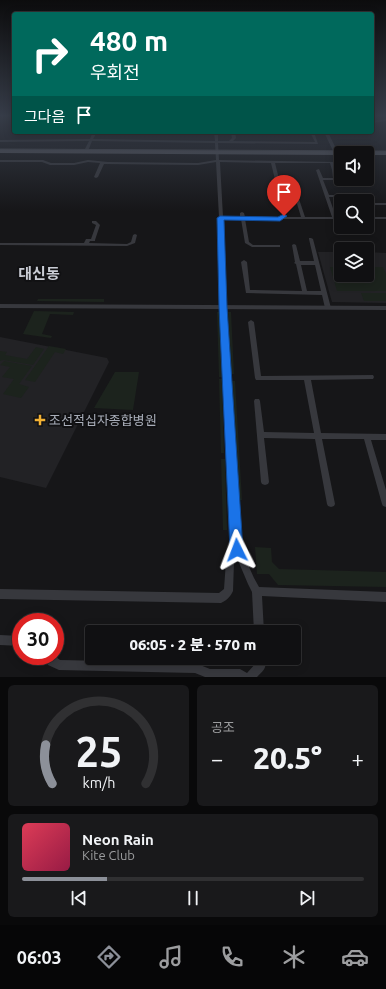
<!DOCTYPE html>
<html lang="ko">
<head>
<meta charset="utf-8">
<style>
  :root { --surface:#101012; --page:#19191b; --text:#f1f3f6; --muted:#9c9d9f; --line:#303032; --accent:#8c9099 }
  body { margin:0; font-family:Ubuntu,"Noto Sans KR",sans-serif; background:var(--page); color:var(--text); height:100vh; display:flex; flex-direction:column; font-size:15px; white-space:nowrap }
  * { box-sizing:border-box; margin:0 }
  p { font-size:13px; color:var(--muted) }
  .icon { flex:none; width:22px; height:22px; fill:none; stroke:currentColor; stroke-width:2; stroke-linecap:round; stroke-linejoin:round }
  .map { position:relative; height:677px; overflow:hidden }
  .details { display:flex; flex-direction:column; gap:8px; padding:8px; background:#09090a; flex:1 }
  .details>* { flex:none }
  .hud { position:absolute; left:12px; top:12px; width:362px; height:122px; border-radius:4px; box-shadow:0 2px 10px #0003,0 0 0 1px var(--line); background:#00695c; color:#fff; overflow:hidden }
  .buttons { position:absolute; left:334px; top:146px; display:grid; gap:8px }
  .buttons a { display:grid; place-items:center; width:40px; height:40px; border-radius:4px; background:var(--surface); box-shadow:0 2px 10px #0003,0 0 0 1px var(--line); font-size:20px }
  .speed { position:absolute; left:12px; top:613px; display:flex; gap:8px; font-size:20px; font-weight:700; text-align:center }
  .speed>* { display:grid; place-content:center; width:52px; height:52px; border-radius:50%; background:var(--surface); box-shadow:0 2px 10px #0003,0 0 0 1px var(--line); line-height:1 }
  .speed .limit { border:6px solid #d22; background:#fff; color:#111 }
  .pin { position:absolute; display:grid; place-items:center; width:34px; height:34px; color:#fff; margin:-41px -17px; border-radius:50% 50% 50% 0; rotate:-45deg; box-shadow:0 0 4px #0007 }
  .pin .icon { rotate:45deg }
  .me { position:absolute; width:44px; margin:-22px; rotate:357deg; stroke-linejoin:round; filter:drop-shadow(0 0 3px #0008) }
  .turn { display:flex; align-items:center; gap:14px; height:84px; padding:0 12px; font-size:18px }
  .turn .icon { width:52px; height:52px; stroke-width:2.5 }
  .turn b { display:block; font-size:28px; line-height:34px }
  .then { display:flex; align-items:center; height:38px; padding:0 12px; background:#0003; gap:8px; font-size:15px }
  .big { font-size:30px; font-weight:800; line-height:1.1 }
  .details .tile { flex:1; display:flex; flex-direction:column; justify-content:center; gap:6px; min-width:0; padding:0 14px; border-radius:6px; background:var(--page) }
  .details .dial { align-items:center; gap:0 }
  .dial svg { height:104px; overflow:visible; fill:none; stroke:var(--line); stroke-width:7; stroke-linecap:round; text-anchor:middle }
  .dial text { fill:var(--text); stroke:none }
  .song { display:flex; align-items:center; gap:12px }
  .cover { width:48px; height:48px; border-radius:6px; background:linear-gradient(135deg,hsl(350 70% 55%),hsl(340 70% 35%)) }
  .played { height:4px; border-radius:2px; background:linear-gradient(90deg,var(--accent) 25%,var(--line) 25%) }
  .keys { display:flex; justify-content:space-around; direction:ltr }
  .heat { display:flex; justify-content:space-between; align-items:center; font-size:22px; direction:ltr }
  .details .tiles { flex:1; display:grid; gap:8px; grid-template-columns:1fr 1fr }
  .tile:last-child { grid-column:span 2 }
  .trip { position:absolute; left:85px; top:625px; width:216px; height:40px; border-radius:4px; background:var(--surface); box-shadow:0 2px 10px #0003,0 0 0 1px var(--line); font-weight:800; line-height:40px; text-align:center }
  .menu { display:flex; height:64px; justify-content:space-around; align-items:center; background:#060607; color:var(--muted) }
  .menu .icon { width:28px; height:28px }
  .menu .selected { color:var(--accent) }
  .menu b { font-size:18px; color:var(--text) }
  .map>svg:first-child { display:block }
</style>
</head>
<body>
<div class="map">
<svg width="386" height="677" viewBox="0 0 386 677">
  <rect width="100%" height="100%" fill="#161618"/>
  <path fill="#222225" d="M318 252H341V275H367V252L386 253V303L332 302Z
    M0 337 107 358 109 362 46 488 0 477Z"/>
  <path fill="#1c231d" d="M330 267H341V275H367V267H383L386 274V291H337Z
    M361 293H386V301H364Z
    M38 299H104V302L37 301Z
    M34 311 74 312 73 315 50 314 42 334 52 336 51 338 23 334Z
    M217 312H219L222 377H219Z
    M228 312H231L234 374H231Z
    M49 346 66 349 63 354 55 352 35 382 25 380Z
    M36 347 44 349 33 365 3 360 0 361V351L7 352 5 355 27 359Z
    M4 361 32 366 19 384 29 387 21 398 3 394 14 379 2 377 10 367 0 365Z
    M115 372H139L133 410 94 408Z
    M219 379H222L224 453H221Z
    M232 381H235L242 500H238Z
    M221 459H225L227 530H223Z
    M255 547 271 548 272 562 279 569 386 572V587L278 585 269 574H257Z"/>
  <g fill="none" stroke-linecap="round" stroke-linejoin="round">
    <path fill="#37383d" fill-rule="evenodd" d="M386 119V121L372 123V121Z
      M93 132H97L93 139 215 141 214 132H218V141H229L232 138 231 132H235L236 138 233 141 315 142 310 132H314L318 144 218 143 219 160 336 162 334 157 336 156 338 157 340 163 338 164 333 163 336 170 337 179 335 180H323L329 195H344L347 201H343L341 197H329L336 217H341V219H245L249 242 253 245H280V247H252L245 243 241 219H223L226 307 241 549 254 578 259 587 386 592V602L262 596 264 632H254L252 592 248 584 237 558 234 562 233 591C231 596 226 601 221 603L0 599V589L219 593 224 589 226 561 233 549 220 307V240L218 218 219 217 216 162 198 165 104 164 98 177 96 178 94 177 100 163 88 162 74 165H50L42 162H0V160H43L51 163H74L88 160 108 162 198 163 216 160 215 143 92 141 88 151 86 152 84 151 89 141 0 142V140L90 139ZM220 162 271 163 279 196 281 197H295L301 217H245L244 213 242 212 240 213V217H223ZM275 163H330L332 170 333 178H323L319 169 316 170 332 217H305L293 181 290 182 294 195H283Z
      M324 132H328L338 153 337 154 334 153Z
      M367 203H386V205H367Z
      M367 206 369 207 374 217H386V219H367V217H369L367 212Z
      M92 221H96L100 225 95 240V241H90L89 243 127 244 131 242 133 235 135 234 137 235 135 243 127 246 0 245V243H84L86 239H91L96 225 92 223Z
      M309 238H311L313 239 331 308 330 309H326L325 308 322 295 246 293 241 262 244 260 247 262 250 290 302 291 296 264 294 263 295 262 292 245 294 244 296 245 300 261H314L309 239ZM301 265H315L321 291H307Z
      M251 320 254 322 261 376 373 375 374 377 373 379H371L311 380 321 433 386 434V440H371L386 490V507L383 506 382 504 364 439H322L335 504 334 506 331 507 328 506 327 504 315 439 264 438 269 482 268 484 265 485 262 484 261 482 254 401 255 399H259L260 401 264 432 314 433 304 380H256L255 378 248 322Z
      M0 635 21 636V646L0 645Z
      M45 656H55L56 657 60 660 195 663 210 669H240L247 673 256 663 255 658H265C267 668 264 670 257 677H205L195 673 59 670 48 665Z"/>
    <path fill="#37383d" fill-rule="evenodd" d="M0 304 386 306V310L0 308Z"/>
    <path fill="#53555c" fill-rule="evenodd" d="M0 149 353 151 356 153H341V155L0 153Z
      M367 151H386V155H367V153H364Z"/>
    <path stroke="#4a4c52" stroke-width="1" d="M0 149 386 151"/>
  </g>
  <linearGradient id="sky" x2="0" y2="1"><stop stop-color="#0c0c0d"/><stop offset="0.55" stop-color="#363c48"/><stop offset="1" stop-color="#363c48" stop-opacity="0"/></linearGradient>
  <rect width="386" height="211" fill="url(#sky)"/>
  <path fill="#1a73e8" stroke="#114b97" d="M284 214 287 216 280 221 224 220 227 307 243 550 241 554 237 556 232 554 230 550 219 307 217 218 220 216 278 217Z"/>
  <path fill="#f2b134" stroke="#111113" stroke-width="1.5" d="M38 414h4v4h4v4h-4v4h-4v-4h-4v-4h4z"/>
  <g text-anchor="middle" stroke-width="4" stroke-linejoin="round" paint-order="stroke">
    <g font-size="13" fill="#a8adb8" stroke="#111113" text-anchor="start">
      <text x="49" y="425">조선적십자종합병원</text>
    </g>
    <g font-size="15" font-weight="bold" fill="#c9ccd4" stroke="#111113">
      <text x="39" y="279">대신동</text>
    </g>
  </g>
</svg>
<div class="buttons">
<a><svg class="icon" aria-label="sound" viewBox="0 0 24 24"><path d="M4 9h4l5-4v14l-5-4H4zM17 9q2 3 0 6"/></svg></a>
<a><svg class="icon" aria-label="search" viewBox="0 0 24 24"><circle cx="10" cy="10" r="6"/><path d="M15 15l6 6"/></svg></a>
<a><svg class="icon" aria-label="layers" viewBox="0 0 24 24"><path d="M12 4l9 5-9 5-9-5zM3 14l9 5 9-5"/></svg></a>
</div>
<div class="speed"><div class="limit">30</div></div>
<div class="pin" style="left:284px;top:216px;background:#d93025"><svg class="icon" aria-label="arrive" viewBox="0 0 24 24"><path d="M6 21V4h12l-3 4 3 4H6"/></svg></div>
<svg class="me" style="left:237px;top:550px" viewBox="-20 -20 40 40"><path d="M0-17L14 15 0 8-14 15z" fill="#1a73e8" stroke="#fff" stroke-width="4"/></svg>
<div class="trip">06:05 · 2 분 · 570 m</div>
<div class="hud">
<div class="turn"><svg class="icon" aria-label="right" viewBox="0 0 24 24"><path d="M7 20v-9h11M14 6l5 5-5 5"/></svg><div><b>480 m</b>우회전</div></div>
<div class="then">그다음<svg class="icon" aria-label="arrive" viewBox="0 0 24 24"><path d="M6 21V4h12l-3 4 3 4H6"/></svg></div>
</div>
</div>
<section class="details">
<div class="tiles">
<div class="tile dial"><svg viewBox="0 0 100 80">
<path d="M14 69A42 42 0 1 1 86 69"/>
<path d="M14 69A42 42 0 0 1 9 39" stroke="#8c9099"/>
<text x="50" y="56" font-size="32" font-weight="700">25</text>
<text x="50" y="72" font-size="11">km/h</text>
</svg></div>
<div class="tile"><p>공조</p>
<div class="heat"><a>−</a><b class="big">20.5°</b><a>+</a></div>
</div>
<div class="tile">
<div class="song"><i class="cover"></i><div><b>Neon Rain</b><p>Kite Club</p></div></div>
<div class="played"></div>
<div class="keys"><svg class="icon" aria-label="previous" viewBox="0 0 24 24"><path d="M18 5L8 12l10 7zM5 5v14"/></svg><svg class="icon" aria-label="pause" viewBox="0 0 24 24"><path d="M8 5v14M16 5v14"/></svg><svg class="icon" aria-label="next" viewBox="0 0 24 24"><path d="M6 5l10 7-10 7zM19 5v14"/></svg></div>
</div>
</div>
</section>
<nav class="menu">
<b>06:03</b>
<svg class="icon selected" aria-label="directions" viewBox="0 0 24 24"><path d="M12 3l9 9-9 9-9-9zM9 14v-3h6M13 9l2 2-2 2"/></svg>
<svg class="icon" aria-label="music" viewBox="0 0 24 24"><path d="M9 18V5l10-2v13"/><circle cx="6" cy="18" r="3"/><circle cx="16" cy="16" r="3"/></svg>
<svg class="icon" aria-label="phone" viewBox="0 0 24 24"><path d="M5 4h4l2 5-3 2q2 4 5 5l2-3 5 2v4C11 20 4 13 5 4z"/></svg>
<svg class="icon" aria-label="climate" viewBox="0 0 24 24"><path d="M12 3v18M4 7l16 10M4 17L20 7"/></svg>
<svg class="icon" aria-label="car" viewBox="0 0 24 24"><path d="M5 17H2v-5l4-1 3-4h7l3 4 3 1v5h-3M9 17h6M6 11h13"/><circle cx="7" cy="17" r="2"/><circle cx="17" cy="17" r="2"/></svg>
</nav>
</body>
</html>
